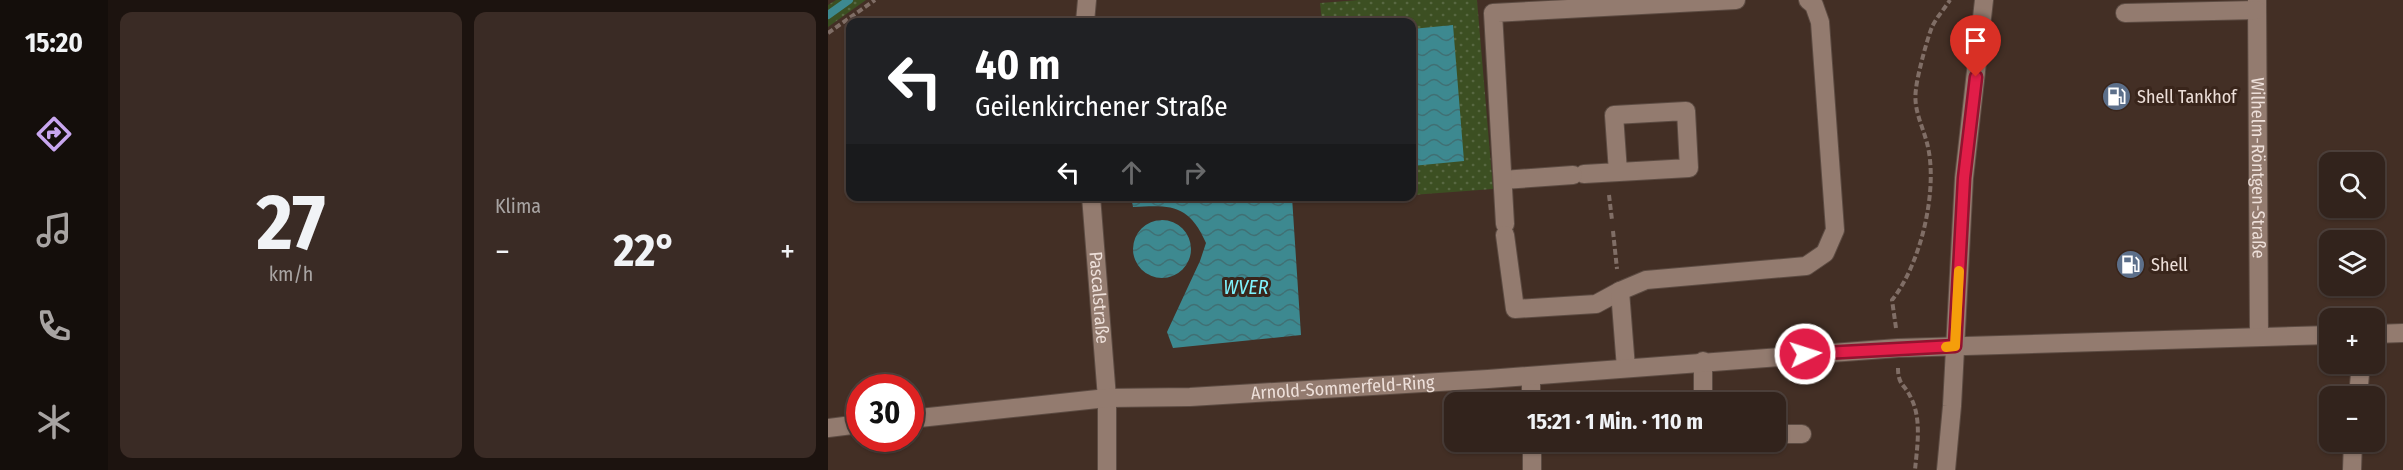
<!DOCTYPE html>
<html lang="de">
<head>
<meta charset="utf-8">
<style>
  :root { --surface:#32231c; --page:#3a2b25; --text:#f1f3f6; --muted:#a8a4a3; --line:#4d403b; --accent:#c8a6ef }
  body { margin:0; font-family:"Fira Sans Condensed",sans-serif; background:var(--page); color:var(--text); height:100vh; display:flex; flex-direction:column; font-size:22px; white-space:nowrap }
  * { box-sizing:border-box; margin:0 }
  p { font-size:20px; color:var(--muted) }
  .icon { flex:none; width:33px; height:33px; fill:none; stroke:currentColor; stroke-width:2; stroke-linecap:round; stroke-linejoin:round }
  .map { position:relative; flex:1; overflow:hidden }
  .panel { display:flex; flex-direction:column; gap:12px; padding:12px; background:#1c130f; width:720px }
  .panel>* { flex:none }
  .banner { position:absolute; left:18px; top:18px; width:570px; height:183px; border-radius:12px; box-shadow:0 2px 4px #0004,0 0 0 2px var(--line); background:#202124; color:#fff; overflow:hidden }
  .controls { position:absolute; left:1491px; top:152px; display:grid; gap:12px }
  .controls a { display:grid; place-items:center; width:66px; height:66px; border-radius:12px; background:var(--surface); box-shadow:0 2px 4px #0004,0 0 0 2px var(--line); font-size:30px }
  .speed { position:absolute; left:18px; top:374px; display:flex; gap:12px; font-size:30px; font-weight:700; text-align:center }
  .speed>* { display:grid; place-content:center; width:78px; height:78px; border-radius:50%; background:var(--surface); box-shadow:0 2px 4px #0004,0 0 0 2px var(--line); line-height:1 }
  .speed .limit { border:9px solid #d22; background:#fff; color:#111 }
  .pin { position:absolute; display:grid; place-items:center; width:51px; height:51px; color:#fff; margin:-62px -26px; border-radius:50% 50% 50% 0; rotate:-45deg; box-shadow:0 0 6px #0007 }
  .pin .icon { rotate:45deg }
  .me { position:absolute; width:66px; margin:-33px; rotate:86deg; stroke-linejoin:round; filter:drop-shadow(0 0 4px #0008) }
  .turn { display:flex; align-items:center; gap:21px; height:126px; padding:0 30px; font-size:27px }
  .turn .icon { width:78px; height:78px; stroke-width:2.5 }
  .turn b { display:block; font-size:42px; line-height:51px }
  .lanes { display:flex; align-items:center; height:57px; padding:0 30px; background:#0003; justify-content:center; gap:30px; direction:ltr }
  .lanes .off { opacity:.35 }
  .big { font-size:45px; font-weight:700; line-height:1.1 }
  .panel .card { flex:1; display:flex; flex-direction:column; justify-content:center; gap:9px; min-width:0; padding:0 21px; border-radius:12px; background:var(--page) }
  .panel .dial { align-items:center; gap:0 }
  .dial b { font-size:78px; line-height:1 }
  .heat { display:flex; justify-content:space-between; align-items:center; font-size:33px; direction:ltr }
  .panel .tiles { flex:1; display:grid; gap:12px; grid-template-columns:repeat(2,1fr) }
  .trip { position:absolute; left:616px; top:392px; width:342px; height:60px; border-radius:12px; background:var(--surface); box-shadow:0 2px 4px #0004,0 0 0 2px var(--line); font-weight:700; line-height:60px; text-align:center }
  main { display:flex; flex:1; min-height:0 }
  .tab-bar { display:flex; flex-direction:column; width:108px; justify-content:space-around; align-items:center; background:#140e0b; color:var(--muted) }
  .tab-bar .icon { width:42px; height:42px }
  .tab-bar .on { color:var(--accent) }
  .tab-bar b { font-size:27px; color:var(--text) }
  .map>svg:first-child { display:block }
</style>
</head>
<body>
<main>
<nav class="tab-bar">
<b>15:20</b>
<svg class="icon on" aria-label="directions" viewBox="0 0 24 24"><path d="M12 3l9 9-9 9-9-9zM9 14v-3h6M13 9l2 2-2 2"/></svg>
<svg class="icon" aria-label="music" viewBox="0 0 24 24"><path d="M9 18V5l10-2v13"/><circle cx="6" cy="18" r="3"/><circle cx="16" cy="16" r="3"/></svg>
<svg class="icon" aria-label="phone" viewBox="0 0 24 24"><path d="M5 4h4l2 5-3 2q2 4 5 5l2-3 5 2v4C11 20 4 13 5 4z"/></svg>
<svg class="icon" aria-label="climate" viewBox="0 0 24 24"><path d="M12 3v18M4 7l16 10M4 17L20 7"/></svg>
</nav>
<section class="panel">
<div class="tiles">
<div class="card dial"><b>27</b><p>km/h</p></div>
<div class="card"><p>Klima</p>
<div class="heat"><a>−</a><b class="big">22°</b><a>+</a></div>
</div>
</div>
</section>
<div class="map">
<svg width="1575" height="470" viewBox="0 0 1575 470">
  <defs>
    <pattern id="grass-dots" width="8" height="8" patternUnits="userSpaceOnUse" patternTransform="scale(1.5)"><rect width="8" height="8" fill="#3c4f22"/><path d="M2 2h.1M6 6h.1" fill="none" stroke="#586842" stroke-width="1.8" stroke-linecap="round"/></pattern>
    <pattern id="water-waves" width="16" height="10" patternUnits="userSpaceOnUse" patternTransform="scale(1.5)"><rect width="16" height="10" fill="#3d8990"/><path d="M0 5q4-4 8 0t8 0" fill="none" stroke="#407074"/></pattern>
  </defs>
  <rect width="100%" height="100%" fill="#432f25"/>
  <path fill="url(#grass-dots)" d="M8 0H38L0 27V5Z
    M531 0H649L665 189 584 195V22H494L492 3Z"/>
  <path fill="url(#water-waves)" d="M625 25 636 161 584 166V29Z
    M303 197H464L473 335 345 348 339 332 372 261 378 243C361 204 343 205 305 207Z
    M305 249a29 29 0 1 1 58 0a29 29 0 1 1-58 0Z"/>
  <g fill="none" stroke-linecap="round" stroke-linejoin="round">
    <path stroke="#3d8990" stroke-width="8" d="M0 15 21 0"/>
    <defs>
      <g id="minor">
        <path id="s1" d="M1429 0 1431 336"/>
        <path d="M1297 13 1429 10"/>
        <path d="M257 22 259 0"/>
        <path d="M756 174 861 168 858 111 786 115 790 172"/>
        <path d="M675 180 745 175"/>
        <path id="s2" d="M263 196 279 398V470"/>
        <path d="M677 224 665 13 908 0"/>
        <path d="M677 235 687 309 768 304 792 291"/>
        <path d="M1546 334 1575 333"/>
        <path d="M875 361V402"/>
        <path d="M798 368 792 291 818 280 978 266 997 253 1007 230 992 22 986 5 980 0"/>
        <path d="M703 376V402"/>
        <path d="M1530 396 1533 363"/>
        <path id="s3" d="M82 419 279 398 362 397 660 379 1070 348 1502 335"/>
        <path d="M0 428 32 424"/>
        <path d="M948 434H974"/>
        <path d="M704 441V470"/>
        <path d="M1118 470 1124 406 1136 178 1156 0"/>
        <path d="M1524 470 1525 441"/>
      </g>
    </defs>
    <use href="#minor" stroke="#5c4b42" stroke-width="20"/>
    <path stroke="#806e66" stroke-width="4" stroke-dasharray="6 3" stroke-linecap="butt" d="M0 33 47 0
      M781 195 784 220
      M785 231 789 269
      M1068 328 1064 300C1093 264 1111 188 1099 143 1094 124 1085 109 1088 89 1089 77 1099 39 1104 27 1108 18 1117 8 1122 0
      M1070 368C1070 386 1077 384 1083 398 1094 419 1089 448 1087 470"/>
    <use href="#minor" stroke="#937b6f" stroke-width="18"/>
  </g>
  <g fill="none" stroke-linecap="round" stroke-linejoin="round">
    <defs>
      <path id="route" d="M977 354 1127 346 1136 178 1148 77"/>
    </defs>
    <use href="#route" stroke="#92132f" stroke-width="15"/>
    <use href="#route" stroke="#e11d48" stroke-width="10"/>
    <path stroke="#f59e0b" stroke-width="10" d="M1118 347 1127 346 1131 271"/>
  </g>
  <defs>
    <symbol id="fuel-disc" viewBox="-11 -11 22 22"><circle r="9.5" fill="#5c6f8a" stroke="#39251b"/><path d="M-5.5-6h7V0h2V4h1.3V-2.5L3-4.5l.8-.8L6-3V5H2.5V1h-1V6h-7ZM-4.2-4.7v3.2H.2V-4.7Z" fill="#fff"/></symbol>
  </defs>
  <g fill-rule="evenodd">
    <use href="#fuel-disc" x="1272" y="80" width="33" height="33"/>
    <use href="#fuel-disc" x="1286" y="248" width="33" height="33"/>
  </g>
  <g text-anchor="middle" stroke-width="6" stroke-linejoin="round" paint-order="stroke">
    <g font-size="18" fill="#eddfd9" stroke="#39251b" text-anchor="start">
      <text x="1309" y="103">Shell Tankhof</text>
      <text x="1323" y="271">Shell</text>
    </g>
    <g font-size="18" fill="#eddfd9" stroke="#39251b">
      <text dy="6" stroke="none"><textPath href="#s1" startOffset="168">Wilhelm-Röntgen-Straße</textPath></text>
      <text dy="6" stroke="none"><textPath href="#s2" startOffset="102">Pascalstraße</textPath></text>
      <text dy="6" stroke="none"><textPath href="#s3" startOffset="434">Arnold-Sommerfeld-Ring</textPath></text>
    </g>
    <g font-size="20" font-style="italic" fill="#7ff2fd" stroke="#39251b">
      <text x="418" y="294">WVER</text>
    </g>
  </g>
</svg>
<div class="controls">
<a><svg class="icon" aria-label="search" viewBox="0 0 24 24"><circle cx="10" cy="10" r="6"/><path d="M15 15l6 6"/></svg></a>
<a><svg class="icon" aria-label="layers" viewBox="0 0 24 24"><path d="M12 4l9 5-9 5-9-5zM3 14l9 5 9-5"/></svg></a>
<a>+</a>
<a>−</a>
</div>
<div class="speed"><div class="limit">30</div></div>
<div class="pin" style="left:1148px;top:77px;background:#d93025"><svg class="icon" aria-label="arrive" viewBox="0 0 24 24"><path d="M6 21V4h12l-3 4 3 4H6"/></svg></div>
<svg class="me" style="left:977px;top:354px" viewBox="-20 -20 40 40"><circle r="17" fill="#e11d48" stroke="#fff" stroke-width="3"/><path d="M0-11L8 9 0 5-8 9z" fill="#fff"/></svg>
<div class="trip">15:21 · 1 Min. · 110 m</div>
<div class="banner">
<div class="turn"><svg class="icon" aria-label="left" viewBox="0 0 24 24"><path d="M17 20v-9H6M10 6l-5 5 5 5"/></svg><div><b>40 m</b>Geilenkirchener Straße</div></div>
<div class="lanes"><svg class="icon" aria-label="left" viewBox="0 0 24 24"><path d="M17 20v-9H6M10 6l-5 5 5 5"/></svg><svg class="icon off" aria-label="ahead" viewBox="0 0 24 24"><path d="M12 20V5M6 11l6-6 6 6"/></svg><svg class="icon off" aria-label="right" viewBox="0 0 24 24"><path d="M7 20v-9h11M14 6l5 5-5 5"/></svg></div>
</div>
</div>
</main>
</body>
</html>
